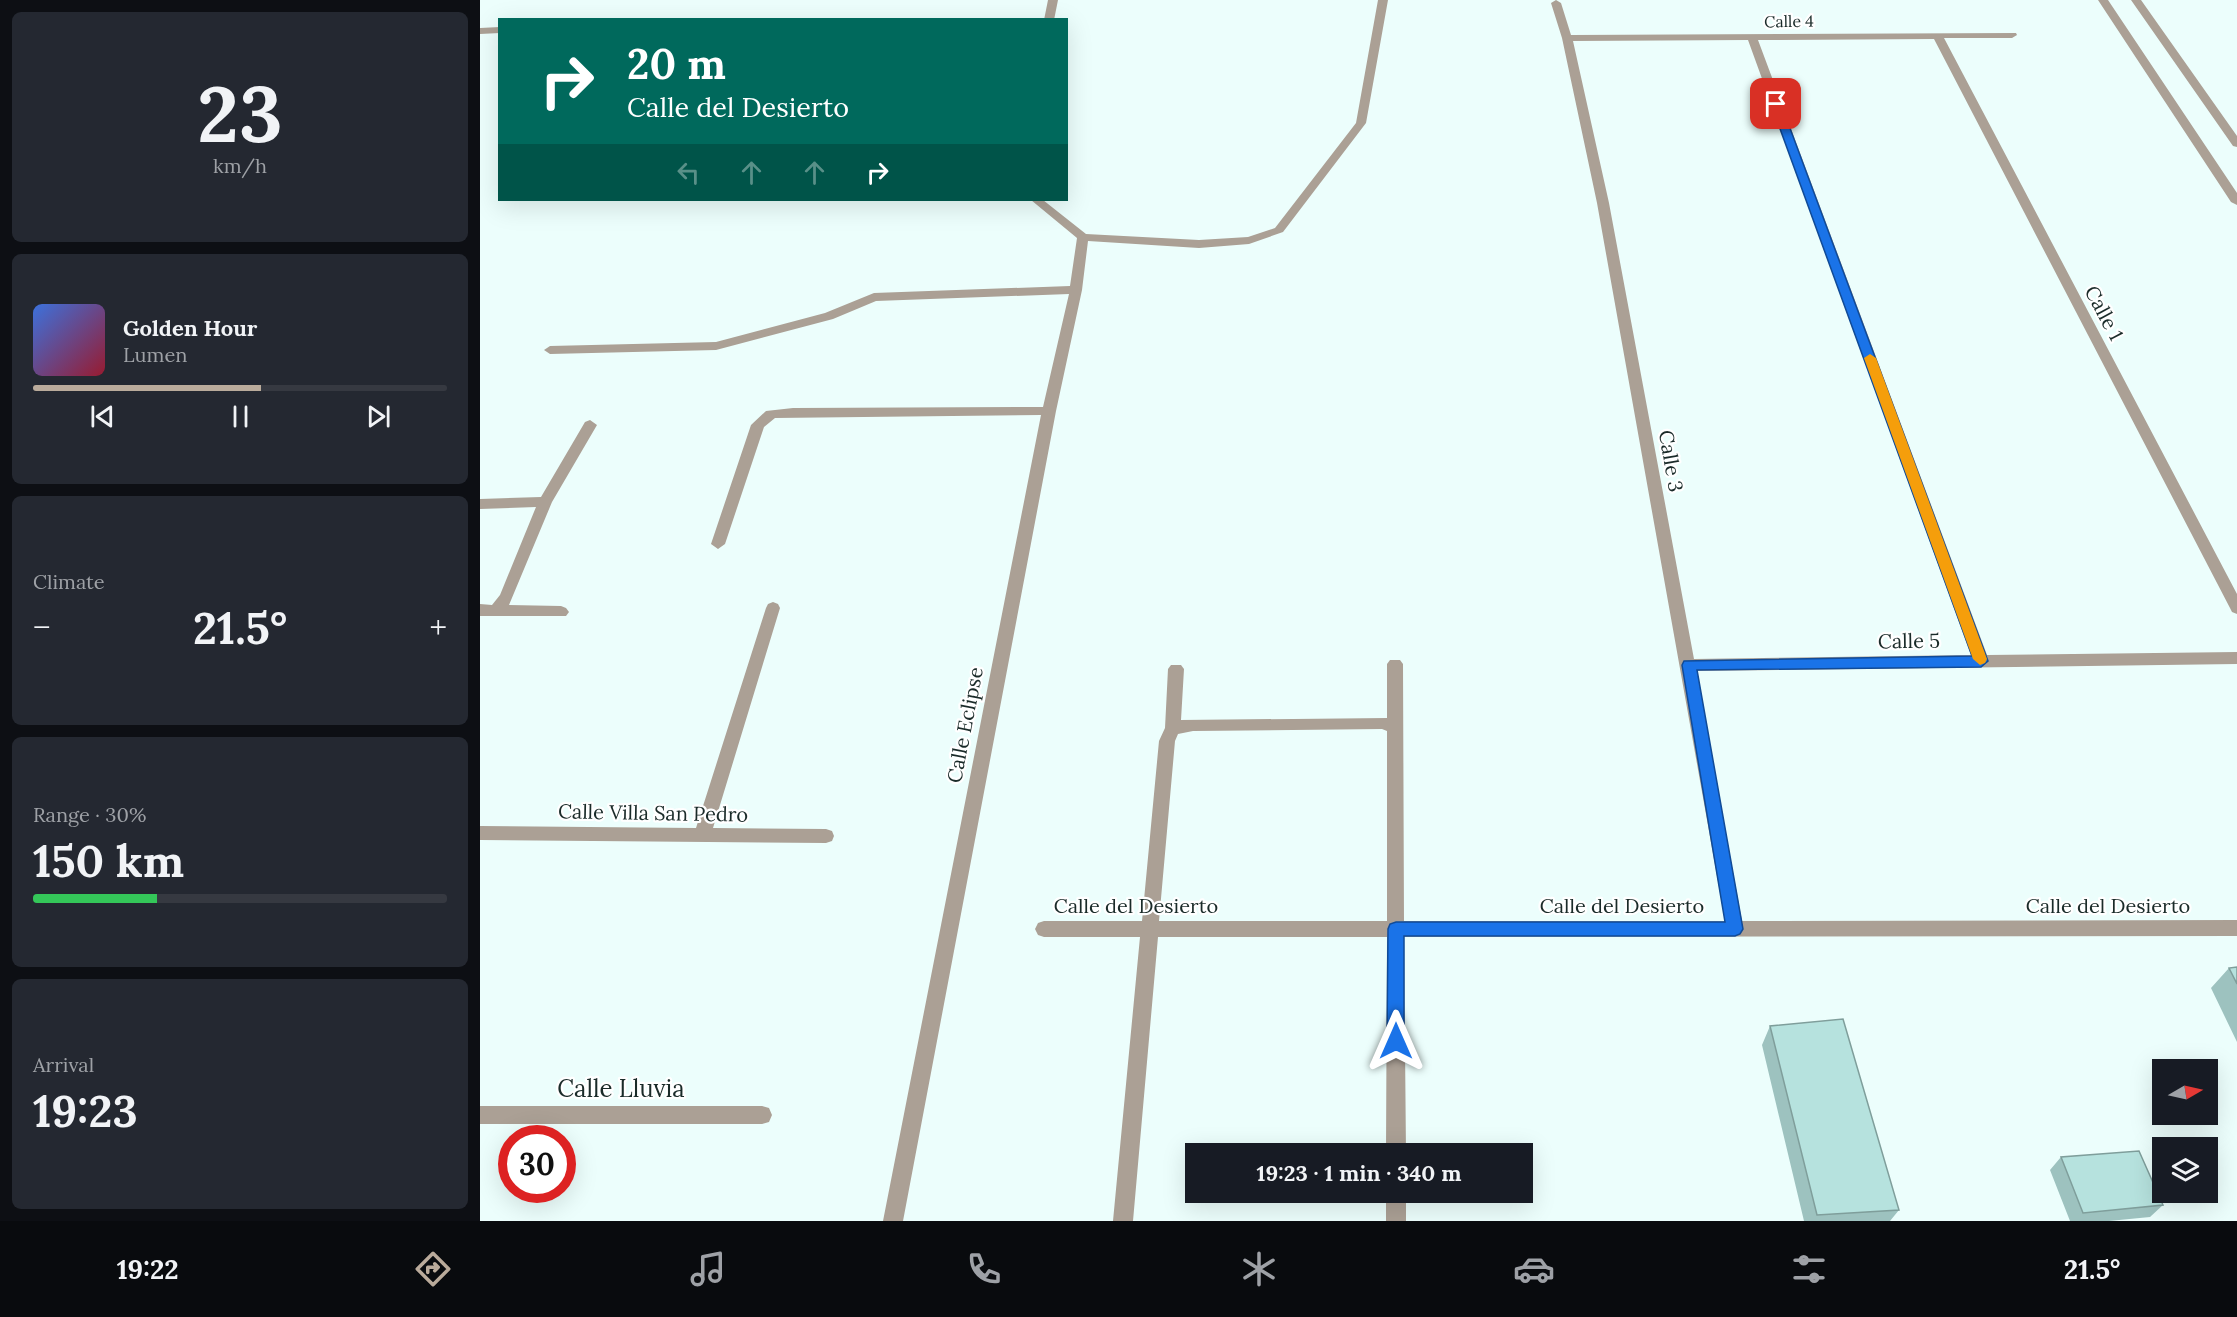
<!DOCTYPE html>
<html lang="en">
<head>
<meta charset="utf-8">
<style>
  :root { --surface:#171b24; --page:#242831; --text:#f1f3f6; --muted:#9ea1a6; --line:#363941; --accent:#baab9b }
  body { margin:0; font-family:Lora,serif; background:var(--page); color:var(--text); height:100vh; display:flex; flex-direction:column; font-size:22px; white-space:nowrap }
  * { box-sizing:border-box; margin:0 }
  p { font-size:20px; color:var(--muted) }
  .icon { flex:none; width:33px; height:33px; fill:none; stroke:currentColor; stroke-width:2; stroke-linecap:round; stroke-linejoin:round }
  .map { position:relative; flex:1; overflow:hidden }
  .details { display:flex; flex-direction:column; gap:12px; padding:12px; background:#0d0f14; width:480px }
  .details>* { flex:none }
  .banner { position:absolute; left:18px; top:18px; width:570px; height:183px; border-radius:0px; box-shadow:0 6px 24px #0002; background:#00695c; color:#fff; overflow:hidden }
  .needle { width:39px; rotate:81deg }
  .controls { position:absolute; left:1672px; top:1059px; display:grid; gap:12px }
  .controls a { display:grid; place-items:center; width:66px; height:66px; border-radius:0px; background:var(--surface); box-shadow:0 6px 24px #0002; font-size:30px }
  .speed { position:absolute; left:18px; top:1125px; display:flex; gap:12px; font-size:30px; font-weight:700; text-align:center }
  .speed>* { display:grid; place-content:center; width:78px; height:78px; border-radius:50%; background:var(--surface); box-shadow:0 6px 24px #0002; line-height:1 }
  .speed .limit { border:9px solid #d22; background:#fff; color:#111 }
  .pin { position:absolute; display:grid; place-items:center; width:51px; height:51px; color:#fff; margin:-26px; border-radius:12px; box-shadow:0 3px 9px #0006 }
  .me { position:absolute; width:66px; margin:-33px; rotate:0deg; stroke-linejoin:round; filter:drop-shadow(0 0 4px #0008) }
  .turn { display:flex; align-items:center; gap:21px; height:126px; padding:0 30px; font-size:27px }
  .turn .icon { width:78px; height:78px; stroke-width:2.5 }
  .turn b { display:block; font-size:42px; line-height:51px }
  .lanes { display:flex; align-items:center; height:57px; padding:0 30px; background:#0003; justify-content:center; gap:30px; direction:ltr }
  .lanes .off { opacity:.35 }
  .big { font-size:45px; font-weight:700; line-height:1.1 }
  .details .tile { flex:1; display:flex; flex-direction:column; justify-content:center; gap:9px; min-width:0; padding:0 21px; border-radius:9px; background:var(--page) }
  .details .dial { align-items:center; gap:0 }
  .dial b { font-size:78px; line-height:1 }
  .song { display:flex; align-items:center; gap:18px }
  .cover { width:72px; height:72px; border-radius:9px; background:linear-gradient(135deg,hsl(220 70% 55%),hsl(350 70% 35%)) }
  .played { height:6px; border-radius:3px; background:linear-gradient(90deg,var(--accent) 55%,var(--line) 55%) }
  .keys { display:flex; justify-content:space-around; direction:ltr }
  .heat { display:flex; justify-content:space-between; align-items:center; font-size:33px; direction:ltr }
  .charge { height:9px; border-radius:4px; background:linear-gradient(90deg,#34c759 30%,var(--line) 0) }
  .trip { position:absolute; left:705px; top:1143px; width:348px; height:60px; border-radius:0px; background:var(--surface); box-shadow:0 6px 24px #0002; font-weight:700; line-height:60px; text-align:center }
  .dock { display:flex; height:96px; justify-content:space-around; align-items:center; background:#090b0e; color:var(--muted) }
  .dock .icon { width:42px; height:42px }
  .dock .on { color:var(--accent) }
  .dock b { font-size:27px; color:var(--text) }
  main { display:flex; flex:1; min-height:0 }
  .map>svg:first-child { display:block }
</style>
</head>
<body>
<main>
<section class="details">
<div class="tile dial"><b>23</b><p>km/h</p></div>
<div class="tile">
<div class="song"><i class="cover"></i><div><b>Golden Hour</b><p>Lumen</p></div></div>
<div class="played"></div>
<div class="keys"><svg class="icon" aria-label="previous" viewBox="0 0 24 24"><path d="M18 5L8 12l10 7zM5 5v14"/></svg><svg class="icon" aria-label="pause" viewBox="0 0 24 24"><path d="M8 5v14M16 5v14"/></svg><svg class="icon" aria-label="next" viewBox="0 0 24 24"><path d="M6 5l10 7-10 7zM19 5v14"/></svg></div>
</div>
<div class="tile"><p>Climate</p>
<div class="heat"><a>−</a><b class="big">21.5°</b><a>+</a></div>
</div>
<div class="tile"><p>Range · 30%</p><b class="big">150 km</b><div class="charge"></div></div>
<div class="tile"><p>Arrival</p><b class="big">19:23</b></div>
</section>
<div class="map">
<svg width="1757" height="1221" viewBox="0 0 1757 1221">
  <rect width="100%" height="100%" fill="#ecfefc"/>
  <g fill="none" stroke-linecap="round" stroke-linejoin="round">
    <path fill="#aba095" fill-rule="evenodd" d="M568 0H578L574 20H564Z
      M898 0H908L886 123 803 232 769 244 719 248 608 241 602 290 576 411 423 1221H403L561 415 295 418 284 427 245 544 238 549 231 544 271 425 286 411 313 408 563 407 589 294 396 301 353 319 236 350 70 354 64 350 70 346 236 342 345 313 394 293 590 286 597 238 551 200H563L606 234 719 240 768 237 795 228 876 123Z"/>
    <path fill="#aba095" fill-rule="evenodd" d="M1076 0 1081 3 1091 35 1536 33 1537 35 1532 38H1464L1757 594V614L1752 612 1750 608 1454 39 1278 40 1507 655 1757 652V664L1216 671 1262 921 1757 920V936L924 937 926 1154H906L907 937H678L653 1221H633L660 937H564L558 935 555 929 558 923 564 921H662L679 741 685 728 688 669 691 665H701L704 669 701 720 907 718V664L910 660H920L923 664 924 921H1245L1117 203 1082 38 1071 3ZM1268 40 1491 655 1214 659 1129 203 1093 41ZM902 729 907 731V921H679L695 741 698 734 713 731Z
      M20 27V33L0 34V28Z
      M110 420 117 425 72 502 29 605 81 606 86 608 89 612 86 616H0V604L12 605 20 595 56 507 0 509V499L61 497 105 422Z
      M293 602 298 604 300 608 233 828 346 829 352 831 354 836 352 841 346 843 0 840V826L216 828 286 608 288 604Z
      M0 1106H282L289 1108 292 1115 289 1122 282 1124H0Z
      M906 1192H926V1221H906Z"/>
    <path fill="#aba095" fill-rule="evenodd" d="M1618 0H1628L1757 193V205L1751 202Z
      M1651 0H1661L1757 136V147L1753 146Z"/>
  </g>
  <path fill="#9dc2bf" d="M1757 967V1042L1731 988 1749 968Z
    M1290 1026 1419 1210 1410 1221H1324L1282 1045Z
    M1581 1157 1683 1205 1670 1217 1629 1221H1590L1570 1170Z"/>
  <path fill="#b6e2de" stroke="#7f9e9b" stroke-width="1.5" d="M1757 967V984L1749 968Z
    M1363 1019 1419 1210 1337 1215 1290 1026Z
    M1659 1151 1683 1205 1603 1213 1581 1157Z"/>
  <path fill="#1a73e8" stroke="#114b97" stroke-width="1.5" d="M1293 101 1301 104 1508 661 1501 667 1217 670 1263 929 1260 934 1255 936H924V1041L922 1047 916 1049 910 1047 907 1041 908 929 910 924 916 922H1245L1202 665 1204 661 1492 656 1291 104Z"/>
  <path fill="#f59e0b" d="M1390 354 1396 358 1507 659 1505 663 1500 665 1493 659 1384 358Z"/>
  <g text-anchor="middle" stroke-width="4.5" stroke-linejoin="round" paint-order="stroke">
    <g font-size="16" fill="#1a2b29" stroke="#fff">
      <text transform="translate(1309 21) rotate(-1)" y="6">Calle 4</text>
    </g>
    <g font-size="20" fill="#1a2b29" stroke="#fff">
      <text transform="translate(1624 313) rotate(62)" y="7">Calle 1</text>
      <text transform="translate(1191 461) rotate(80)" y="7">Calle 3</text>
      <text transform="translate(1429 641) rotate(-1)" y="7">Calle 5</text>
      <text transform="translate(485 725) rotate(-79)" y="7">Calle Eclipse</text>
      <text transform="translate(173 813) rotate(1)" y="7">Calle Villa San Pedro</text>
      <text x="656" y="913">Calle del Desierto</text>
      <text x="1142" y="913">Calle del Desierto</text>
      <text x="1628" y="913">Calle del Desierto</text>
    </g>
    <g font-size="24" fill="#1a2b29" stroke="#fff">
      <text x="141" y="1097">Calle Lluvia</text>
    </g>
  </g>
</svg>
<div class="controls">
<a><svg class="needle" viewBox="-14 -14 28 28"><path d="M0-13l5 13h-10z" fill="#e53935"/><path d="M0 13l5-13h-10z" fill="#9ea1a6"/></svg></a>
<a><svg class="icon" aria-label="layers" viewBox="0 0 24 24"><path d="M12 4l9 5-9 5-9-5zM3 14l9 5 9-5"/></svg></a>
</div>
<div class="speed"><div class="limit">30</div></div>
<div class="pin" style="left:1296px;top:104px;background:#d93025"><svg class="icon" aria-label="arrive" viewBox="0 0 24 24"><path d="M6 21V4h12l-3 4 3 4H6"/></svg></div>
<svg class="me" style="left:916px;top:1041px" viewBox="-20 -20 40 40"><path d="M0-17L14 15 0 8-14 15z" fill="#1a73e8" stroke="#fff" stroke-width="4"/></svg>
<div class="trip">19:23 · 1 min · 340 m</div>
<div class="banner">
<div class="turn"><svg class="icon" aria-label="right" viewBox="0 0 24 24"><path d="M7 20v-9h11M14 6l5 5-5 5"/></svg><div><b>20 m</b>Calle del Desierto</div></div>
<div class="lanes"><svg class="icon off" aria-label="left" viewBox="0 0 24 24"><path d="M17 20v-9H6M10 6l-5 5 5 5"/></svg><svg class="icon off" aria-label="ahead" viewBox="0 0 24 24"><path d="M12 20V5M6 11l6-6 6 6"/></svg><svg class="icon off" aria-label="ahead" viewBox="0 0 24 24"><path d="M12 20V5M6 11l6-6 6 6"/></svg><svg class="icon" aria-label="right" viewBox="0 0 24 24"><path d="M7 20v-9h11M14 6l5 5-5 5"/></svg></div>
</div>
</div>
</main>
<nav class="dock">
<b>19:22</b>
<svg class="icon on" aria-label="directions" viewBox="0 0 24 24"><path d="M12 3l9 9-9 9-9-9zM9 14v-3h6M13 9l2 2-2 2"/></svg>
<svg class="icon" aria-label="music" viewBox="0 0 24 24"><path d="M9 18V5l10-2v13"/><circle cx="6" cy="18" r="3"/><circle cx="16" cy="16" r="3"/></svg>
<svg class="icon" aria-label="phone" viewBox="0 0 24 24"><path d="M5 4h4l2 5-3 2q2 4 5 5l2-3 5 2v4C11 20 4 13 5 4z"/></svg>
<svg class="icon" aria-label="climate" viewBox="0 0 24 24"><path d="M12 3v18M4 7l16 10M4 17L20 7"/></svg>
<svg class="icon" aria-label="car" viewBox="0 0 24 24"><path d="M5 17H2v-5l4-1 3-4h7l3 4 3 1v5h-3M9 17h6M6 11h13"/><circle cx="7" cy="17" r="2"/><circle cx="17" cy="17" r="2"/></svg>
<svg class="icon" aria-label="filters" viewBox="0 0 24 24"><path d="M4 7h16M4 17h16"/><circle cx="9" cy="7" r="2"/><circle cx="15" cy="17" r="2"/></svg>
<b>21.5°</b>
</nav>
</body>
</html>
